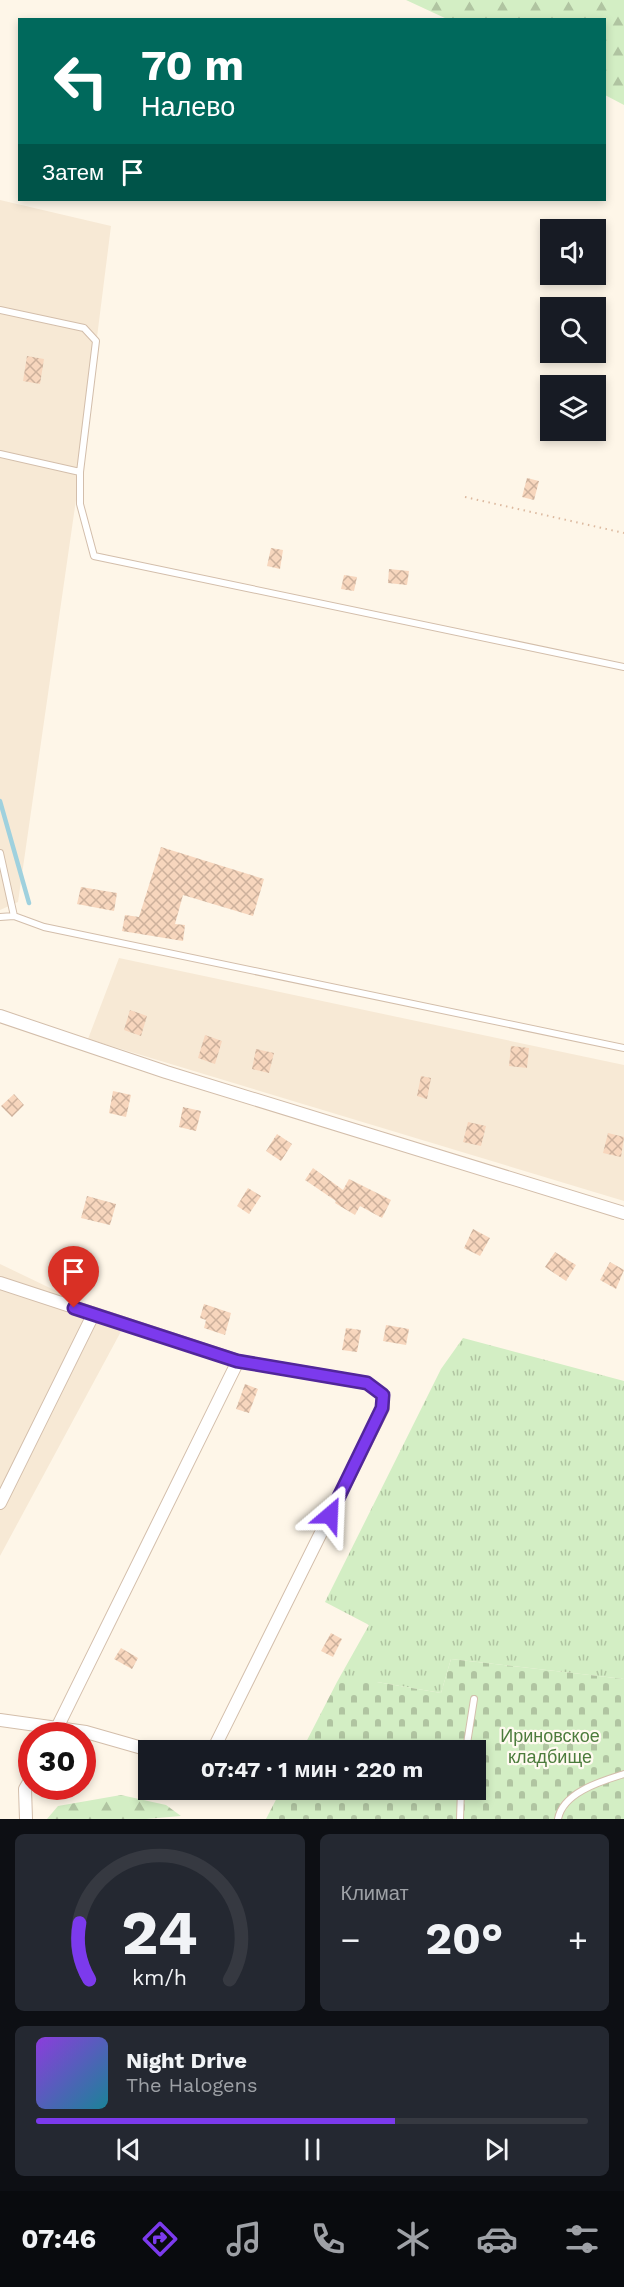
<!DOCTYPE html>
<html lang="ru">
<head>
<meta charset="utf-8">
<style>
  :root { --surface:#171b24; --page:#242831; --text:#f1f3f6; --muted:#9ea1a6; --line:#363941; --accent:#7c3aed }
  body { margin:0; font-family:"Work Sans",sans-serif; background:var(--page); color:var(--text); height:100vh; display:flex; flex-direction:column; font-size:22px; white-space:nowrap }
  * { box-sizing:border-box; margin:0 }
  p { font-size:20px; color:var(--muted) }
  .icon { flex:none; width:33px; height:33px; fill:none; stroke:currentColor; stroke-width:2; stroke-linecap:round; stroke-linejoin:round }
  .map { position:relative; height:1819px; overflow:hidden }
  .drawer { display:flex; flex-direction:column; gap:15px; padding:15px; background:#0d0f14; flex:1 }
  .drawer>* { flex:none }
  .top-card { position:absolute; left:18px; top:18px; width:588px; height:183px; border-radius:0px; box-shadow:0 3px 9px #0003; background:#00695c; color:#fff; overflow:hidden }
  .controls { position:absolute; left:540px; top:219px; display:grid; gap:12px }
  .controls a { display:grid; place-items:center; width:66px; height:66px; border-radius:0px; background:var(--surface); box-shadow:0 3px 9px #0003; font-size:30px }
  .speed { position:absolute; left:18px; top:1722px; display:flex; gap:12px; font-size:30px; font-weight:700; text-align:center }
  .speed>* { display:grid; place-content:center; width:78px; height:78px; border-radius:50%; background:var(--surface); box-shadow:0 3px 9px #0003; line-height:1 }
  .speed .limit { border:9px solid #d22; background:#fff; color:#111 }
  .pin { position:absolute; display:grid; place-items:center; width:51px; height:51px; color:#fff; margin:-62px -26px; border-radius:50% 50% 50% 0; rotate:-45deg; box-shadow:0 0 6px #0007 }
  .pin .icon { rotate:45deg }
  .me { position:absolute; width:66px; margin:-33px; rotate:26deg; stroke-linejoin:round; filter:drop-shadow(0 0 4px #0008) }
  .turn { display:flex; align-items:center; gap:21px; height:126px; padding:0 24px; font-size:27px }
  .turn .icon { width:78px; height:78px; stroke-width:2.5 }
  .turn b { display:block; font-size:42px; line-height:51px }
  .then { display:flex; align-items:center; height:57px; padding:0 24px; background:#0003; gap:12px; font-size:22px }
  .big { font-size:45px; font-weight:700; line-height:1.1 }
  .drawer .widget { flex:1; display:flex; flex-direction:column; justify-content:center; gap:9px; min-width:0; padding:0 21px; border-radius:9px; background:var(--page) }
  .drawer .dial { align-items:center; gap:0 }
  .dial svg { height:156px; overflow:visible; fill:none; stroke:var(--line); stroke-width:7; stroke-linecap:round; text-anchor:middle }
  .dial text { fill:var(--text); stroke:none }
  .song { display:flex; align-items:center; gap:18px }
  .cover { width:72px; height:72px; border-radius:9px; background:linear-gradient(135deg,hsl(270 70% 55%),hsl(190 70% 35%)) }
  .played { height:6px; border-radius:3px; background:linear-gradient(90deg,var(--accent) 65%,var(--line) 65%) }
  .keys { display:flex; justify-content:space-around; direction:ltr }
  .heat { display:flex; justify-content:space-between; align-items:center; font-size:33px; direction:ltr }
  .drawer .tiles { flex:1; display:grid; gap:15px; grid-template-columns:1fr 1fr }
  .widget:last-child { grid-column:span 2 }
  .trip { position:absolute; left:138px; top:1740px; width:348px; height:60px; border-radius:0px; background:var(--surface); box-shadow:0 3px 9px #0003; font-weight:700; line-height:60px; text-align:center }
  .tabs { display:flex; height:96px; justify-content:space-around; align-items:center; background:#090b0e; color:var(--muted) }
  .tabs .icon { width:42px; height:42px }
  .tabs .selected { color:var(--accent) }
  .tabs b { font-size:27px; color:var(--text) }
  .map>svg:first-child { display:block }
</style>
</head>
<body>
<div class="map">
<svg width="624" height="1819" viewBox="0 0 624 1819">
  <defs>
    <pattern id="grass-tufts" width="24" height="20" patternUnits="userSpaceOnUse" patternTransform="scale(1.5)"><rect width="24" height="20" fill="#d3eec4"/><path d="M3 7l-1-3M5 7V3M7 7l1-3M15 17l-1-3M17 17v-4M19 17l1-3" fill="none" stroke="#b0c4a1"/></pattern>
    <pattern id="forest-firs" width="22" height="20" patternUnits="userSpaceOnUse" patternTransform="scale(1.5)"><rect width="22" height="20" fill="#d3eec4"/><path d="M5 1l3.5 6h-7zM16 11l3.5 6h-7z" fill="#b0c4a1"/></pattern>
    <pattern id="cemetery-stones" width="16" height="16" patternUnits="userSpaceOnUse" patternTransform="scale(1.5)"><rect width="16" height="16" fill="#d3eec4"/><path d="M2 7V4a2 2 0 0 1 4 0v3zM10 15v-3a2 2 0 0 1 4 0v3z" fill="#b0c4a1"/></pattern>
    <pattern id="building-cross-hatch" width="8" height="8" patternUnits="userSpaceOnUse" patternTransform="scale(1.5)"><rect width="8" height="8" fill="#f7d6bd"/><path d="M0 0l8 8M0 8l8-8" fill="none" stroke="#cdb19c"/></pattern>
  </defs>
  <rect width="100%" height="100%" fill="#fef6e8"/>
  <path fill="#f7e9d5" d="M0 200 111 226 80 472 18 902 0 910Z
    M119 958 624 1065V1201L88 1039Z
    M0 1264 125 1324 0 1556Z"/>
  <path fill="url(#grass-tufts)" d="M463 1338 624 1381V1679L451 1659 441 1693 377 1682H337L369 1625 325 1602 441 1369Z"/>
  <path fill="url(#forest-firs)" d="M406 0H624V105L605 95 604 20 447 19Z
    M121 1795 166 1805 181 1816 146 1819H47L58 1806Z"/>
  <path fill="url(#cemetery-stones)" d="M451 1659 624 1679V1819H266L281 1790H476V1750H302L337 1682H377L441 1693Z"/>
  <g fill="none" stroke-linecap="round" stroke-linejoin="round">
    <path stroke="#9fd1de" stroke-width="4.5" d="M0 801 29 903"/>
  </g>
  <path fill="url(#building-cross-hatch)" d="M27 356 44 359 40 384 23 381Z
    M527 478 539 481 534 500 522 497Z
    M271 548 283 550 280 569 267 566Z
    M389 569 409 571 407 585 388 583Z
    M344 575 357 577 354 591 341 589Z
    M161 847 264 879 253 916 183 895 175 924 185 925 183 941 122 931 125 915 139 917Z
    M81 887 117 893 114 911 77 904Z
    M130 1010 147 1016 141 1036 124 1030Z
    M205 1035 222 1041 215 1064 198 1058Z
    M511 1046 529 1048 527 1068 509 1066Z
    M256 1049 274 1053 269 1073 252 1069Z
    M421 1076 431 1078 427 1099 417 1096Z
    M113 1091 131 1095 126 1117 109 1113Z
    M14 1094 24 1105 12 1117 1 1106Z
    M183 1107 201 1111 196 1131 179 1127Z
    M468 1122 486 1126 481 1146 463 1142Z
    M608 1133 624 1137 621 1157 603 1153Z
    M277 1134 292 1144 281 1161 266 1151Z
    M313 1168 343 1190 349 1179 391 1200 382 1218 360 1206 355 1215 335 1203 336 1201 305 1180Z
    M248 1188 261 1196 249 1214 237 1206Z
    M87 1196 116 1204 110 1225 81 1218Z
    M473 1229 490 1238 480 1256 464 1248Z
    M555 1252 576 1265 566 1281 545 1267Z
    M610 1262 624 1270 616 1289 600 1280Z
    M204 1304 231 1313 225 1335 204 1328 206 1320 200 1318Z
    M386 1325 409 1329 406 1345 383 1341Z
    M346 1328 361 1330 357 1352 342 1350Z
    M245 1384 258 1389 249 1413 236 1409Z
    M331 1633 342 1639 333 1657 321 1651Z
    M121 1648 138 1658 132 1669 114 1659Z"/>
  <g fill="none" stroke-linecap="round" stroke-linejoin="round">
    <defs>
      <path id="lane" d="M0 310 84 328 96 341 80 472V504L94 556 624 667
        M0 454 80 472
        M0 853 14 916
        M0 917 14 916 44 927 624 1048
        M466 1750 474 1699
        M460 1819 461 1790
        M558 1819C563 1792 602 1781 624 1774"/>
      <path id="street" d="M0 1016 166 1072 624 1213
        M0 1283 238 1361 367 1383 383 1395V1408L213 1750
        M0 1503 93 1315
        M0 1720 86 1732 149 1750
        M53 1736 238 1361
        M26 1819 25 1789 32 1777"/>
    </defs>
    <use href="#lane" stroke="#d3beab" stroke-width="8"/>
    <use href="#street" stroke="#d3beab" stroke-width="14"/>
    <path stroke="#dcb99f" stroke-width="2" stroke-dasharray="1.5 4.5" stroke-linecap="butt" d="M465 497 624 533"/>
    <use href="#lane" stroke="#fff" stroke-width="6"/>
    <use href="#street" stroke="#fff" stroke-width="12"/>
  </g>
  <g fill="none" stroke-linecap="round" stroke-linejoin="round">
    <defs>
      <path id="route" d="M74 1308 237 1361 367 1383 383 1395 382 1408 330 1515"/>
    </defs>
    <use href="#route" stroke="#51269a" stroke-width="15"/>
    <use href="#route" stroke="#7c3aed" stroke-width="10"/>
  </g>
  <g text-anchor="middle" stroke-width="4.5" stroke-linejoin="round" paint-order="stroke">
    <g font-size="18" fill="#4c7c3c" stroke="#fffaf0">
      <text x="550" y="1742">Ириновское<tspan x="550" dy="21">кладбище</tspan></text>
    </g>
  </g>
</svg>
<div class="controls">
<a><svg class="icon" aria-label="sound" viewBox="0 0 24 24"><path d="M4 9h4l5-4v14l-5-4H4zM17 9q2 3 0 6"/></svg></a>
<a><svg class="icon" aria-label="search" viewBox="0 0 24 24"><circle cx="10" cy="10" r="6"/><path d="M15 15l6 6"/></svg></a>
<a><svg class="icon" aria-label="layers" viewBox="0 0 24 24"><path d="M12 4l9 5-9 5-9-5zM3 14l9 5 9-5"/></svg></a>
</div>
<div class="speed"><div class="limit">30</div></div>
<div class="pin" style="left:74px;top:1308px;background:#d93025"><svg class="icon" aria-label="arrive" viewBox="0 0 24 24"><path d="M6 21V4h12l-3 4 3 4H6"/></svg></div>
<svg class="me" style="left:330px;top:1515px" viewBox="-20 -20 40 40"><path d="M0-17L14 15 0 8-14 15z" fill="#7c3aed" stroke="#fff" stroke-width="4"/></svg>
<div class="trip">07:47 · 1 мин · 220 m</div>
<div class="top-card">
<div class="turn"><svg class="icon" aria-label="left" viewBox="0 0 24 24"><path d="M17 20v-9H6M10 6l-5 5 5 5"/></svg><div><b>70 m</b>Налево</div></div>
<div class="then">Затем<svg class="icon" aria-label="arrive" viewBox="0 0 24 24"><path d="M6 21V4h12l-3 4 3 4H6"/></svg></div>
</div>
</div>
<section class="drawer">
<div class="tiles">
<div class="widget dial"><svg viewBox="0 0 100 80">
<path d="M14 69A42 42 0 1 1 86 69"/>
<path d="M14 69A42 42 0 0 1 9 40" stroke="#7c3aed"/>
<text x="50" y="56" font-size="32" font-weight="700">24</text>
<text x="50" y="72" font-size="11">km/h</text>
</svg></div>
<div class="widget"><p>Климат</p>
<div class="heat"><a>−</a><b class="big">20°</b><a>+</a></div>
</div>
<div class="widget">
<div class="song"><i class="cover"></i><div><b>Night Drive</b><p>The Halogens</p></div></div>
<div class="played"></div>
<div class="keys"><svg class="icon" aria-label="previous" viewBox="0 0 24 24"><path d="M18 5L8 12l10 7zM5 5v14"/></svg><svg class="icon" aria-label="pause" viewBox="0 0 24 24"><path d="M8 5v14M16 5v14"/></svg><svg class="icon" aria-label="next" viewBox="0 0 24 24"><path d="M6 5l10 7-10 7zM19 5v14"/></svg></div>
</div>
</div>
</section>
<nav class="tabs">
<b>07:46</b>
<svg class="icon selected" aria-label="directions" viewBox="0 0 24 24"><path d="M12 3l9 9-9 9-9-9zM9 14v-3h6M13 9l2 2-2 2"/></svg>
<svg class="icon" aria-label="music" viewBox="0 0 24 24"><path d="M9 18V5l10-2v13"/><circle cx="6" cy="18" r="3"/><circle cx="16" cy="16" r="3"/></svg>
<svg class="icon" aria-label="phone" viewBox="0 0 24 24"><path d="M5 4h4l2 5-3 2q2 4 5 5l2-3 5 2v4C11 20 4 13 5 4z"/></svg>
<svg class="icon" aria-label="climate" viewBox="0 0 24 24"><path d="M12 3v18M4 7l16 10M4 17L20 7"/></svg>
<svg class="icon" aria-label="car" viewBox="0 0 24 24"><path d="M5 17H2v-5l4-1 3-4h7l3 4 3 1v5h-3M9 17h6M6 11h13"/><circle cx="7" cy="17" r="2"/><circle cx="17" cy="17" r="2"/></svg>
<svg class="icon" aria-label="filters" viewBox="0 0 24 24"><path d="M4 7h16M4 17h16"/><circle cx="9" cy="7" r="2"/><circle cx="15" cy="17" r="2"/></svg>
</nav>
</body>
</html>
